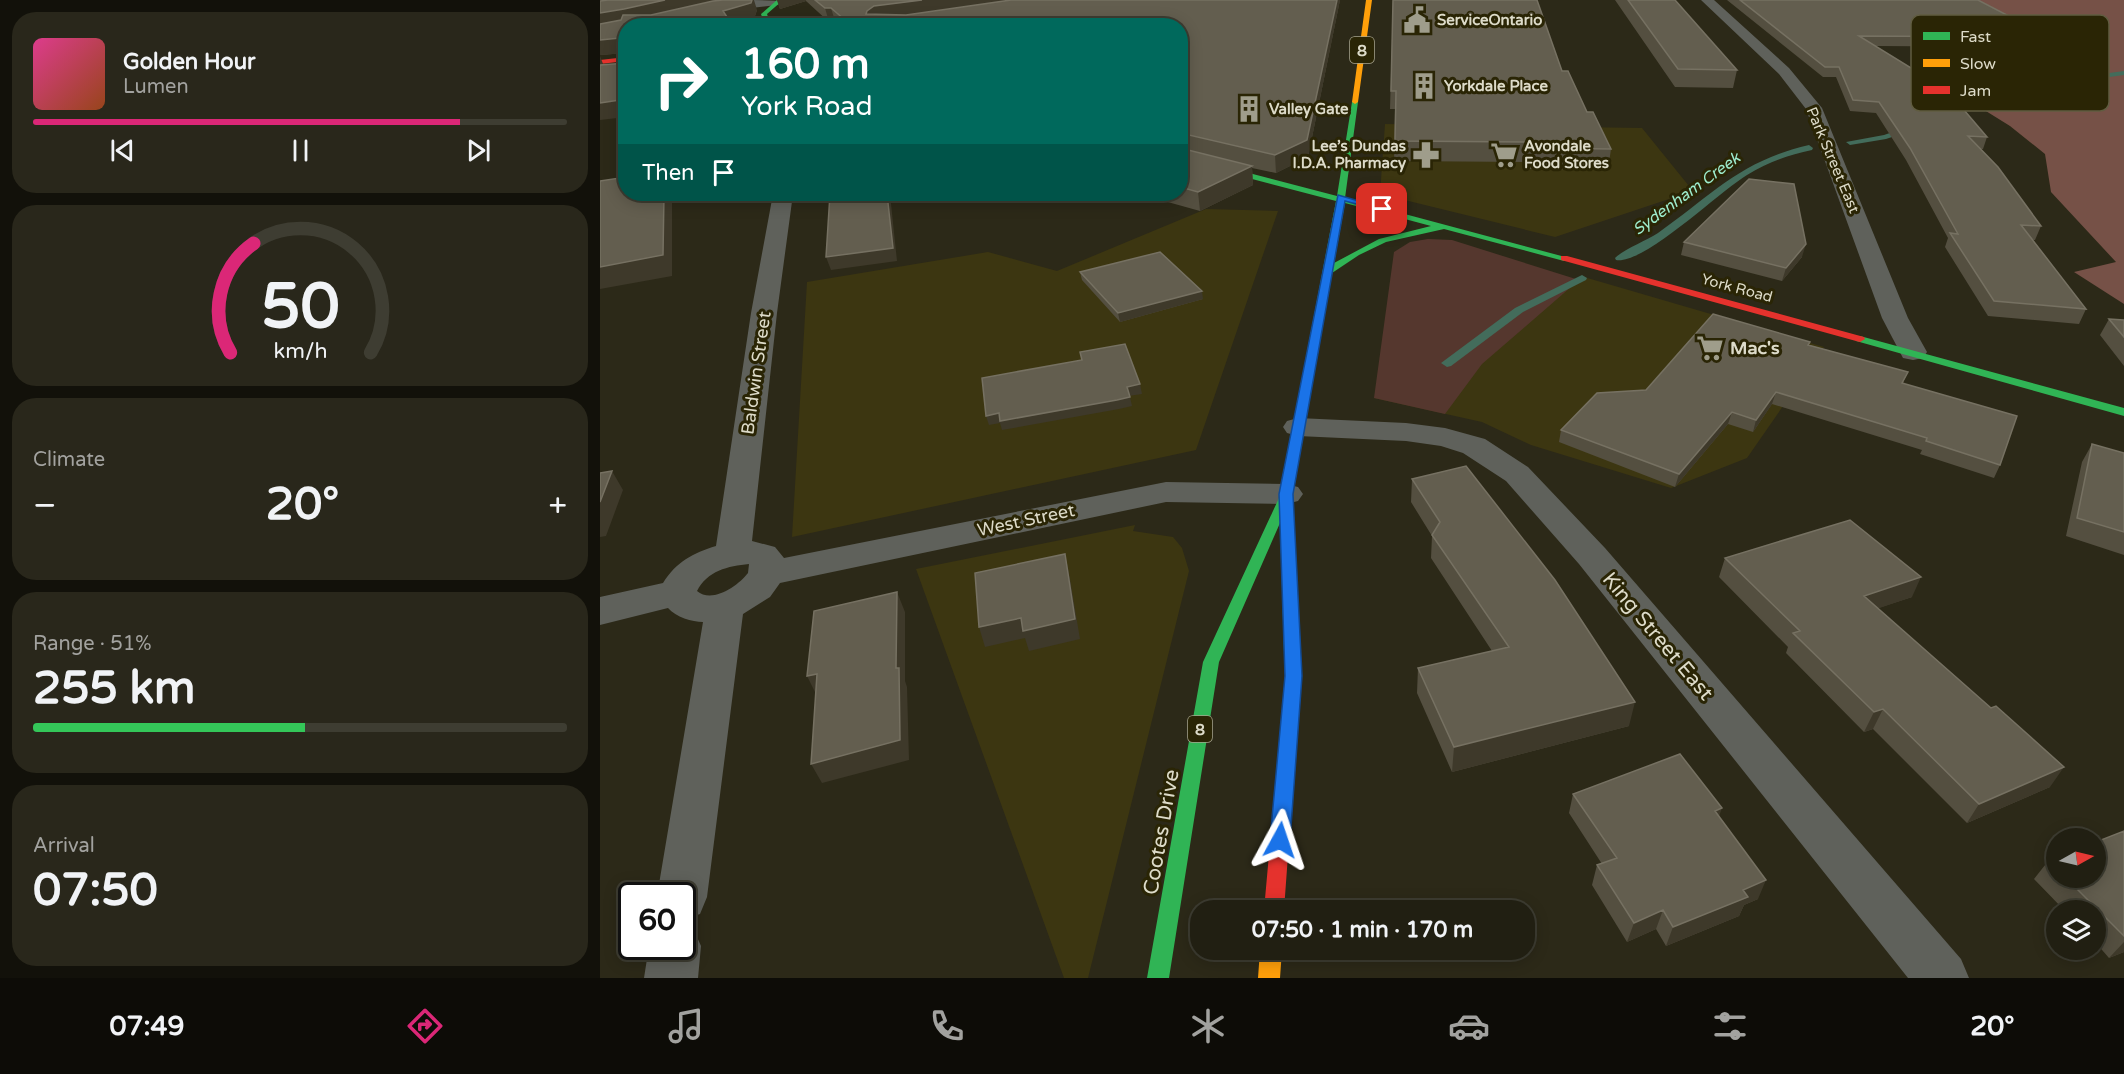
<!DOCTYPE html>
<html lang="en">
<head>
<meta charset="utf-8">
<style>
  :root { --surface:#211f12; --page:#29271b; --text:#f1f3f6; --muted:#a2a29f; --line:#3e3d32; --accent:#db2777 }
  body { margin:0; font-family:"Varela Round",sans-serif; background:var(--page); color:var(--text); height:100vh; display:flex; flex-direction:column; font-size:22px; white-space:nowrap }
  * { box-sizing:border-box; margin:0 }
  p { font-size:20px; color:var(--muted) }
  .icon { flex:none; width:33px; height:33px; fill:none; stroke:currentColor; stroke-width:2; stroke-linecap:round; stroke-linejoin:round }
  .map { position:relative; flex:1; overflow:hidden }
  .side { display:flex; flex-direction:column; gap:12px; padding:12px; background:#12110a; width:600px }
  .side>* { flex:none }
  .hud { position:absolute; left:18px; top:18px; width:570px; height:183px; border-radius:24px; box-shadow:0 3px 15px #0003,0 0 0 2px var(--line); background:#00695c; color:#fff; overflow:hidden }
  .needle { width:39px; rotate:82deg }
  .fabs { position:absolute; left:1446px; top:828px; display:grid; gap:12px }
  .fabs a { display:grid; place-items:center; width:60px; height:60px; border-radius:50%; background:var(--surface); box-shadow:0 3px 15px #0003,0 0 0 2px var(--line); font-size:30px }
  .speed { position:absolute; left:18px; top:882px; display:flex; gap:12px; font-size:30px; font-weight:700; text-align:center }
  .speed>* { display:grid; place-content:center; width:78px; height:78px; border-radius:50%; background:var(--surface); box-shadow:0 3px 15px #0003,0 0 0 2px var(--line); line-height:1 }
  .speed .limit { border:3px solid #111; border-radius:9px; background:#fff; color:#111 }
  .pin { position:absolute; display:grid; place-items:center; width:51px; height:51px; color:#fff; margin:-26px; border-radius:12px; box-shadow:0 3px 9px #0006 }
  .me { position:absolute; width:66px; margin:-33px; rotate:5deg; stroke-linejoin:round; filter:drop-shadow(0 0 4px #0008) }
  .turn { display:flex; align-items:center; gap:21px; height:126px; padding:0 24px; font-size:27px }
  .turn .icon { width:78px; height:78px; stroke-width:2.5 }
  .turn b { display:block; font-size:42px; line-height:51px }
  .then { display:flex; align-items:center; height:57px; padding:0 24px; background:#0003; gap:12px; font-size:22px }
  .big { font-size:45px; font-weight:700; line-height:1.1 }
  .side .widget { flex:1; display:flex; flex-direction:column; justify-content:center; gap:9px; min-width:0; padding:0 21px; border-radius:24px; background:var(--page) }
  .side .dial { align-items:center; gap:0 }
  .dial svg { height:156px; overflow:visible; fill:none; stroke:var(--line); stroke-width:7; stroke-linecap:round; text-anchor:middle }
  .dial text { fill:var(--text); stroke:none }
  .song { display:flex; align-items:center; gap:18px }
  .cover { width:72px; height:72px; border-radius:9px; background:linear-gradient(135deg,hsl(330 70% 55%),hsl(20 70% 35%)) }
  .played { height:6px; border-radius:3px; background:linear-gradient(90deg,var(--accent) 80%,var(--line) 80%) }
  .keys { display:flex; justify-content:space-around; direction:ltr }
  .heat { display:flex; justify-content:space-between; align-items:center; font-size:33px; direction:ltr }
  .charge { height:9px; border-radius:4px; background:linear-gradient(90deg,#34c759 51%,var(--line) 0) }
  .trip { position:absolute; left:590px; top:900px; width:345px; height:60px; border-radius:24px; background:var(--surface); box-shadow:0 3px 15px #0003,0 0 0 2px var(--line); font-weight:700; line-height:60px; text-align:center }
  .tabs { display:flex; height:96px; justify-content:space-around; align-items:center; background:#0d0c07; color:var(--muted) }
  .tabs .icon { width:42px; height:42px }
  .tabs .current { color:var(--accent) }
  .tabs b { font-size:27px; color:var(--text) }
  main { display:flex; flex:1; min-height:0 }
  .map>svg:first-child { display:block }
</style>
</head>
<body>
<main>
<section class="side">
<div class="widget">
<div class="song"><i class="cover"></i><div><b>Golden Hour</b><p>Lumen</p></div></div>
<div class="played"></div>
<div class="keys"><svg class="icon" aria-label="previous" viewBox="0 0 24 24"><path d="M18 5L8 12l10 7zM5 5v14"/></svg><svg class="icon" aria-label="pause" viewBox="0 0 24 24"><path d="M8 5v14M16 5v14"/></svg><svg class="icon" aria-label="next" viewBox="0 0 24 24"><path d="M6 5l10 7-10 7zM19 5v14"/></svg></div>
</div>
<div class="widget dial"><svg viewBox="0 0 100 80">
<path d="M14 69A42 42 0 1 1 86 69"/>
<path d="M14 69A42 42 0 0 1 26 13" stroke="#db2777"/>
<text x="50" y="56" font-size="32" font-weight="700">50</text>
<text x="50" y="72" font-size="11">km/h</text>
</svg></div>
<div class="widget"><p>Climate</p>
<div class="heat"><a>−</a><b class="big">20°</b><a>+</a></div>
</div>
<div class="widget"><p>Range · 51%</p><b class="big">255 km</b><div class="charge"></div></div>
<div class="widget"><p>Arrival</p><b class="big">07:50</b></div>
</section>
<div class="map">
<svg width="1524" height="978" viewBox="0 0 1524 978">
  <rect width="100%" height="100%" fill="#2c2918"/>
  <path fill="#3c3611" d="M785 124 1042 128 1093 191 955 237 780 194Z
    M606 209 678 211 596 450 192 537 207 282 388 252 457 271Z
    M984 277 1224 347 1147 458 1071 488 931 445 882 422 774 398Z
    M535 525 533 531 573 537 582 548 589 571 488 978H464L316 569Z"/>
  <path fill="#55372e" d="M828 239 852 240 979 280 882 364 845 414 774 398 794 252 810 242Z"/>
  <path fill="#765147" d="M1266 0H1524V304L1474 272 1516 262 1451 192 1445 154 1410 126 1336 80 1470 58 1401 21Z"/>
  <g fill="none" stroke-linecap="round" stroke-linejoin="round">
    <path fill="#436c5b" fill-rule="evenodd" d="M1524 71V75L1378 95 1357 112 1343 116 1339 114 1376 91Z
      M1307 127 1311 129 1310 131 1286 139 1250 145 1246 142 1284 135Z
      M1209 145 1213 148 1212 150C1189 155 1168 162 1147 175 1120 191 1044 265 1016 260L1015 258C1024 249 1046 241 1058 233 1113 194 1140 161 1209 145Z
      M982 275 987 278 986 280 923 312 851 366 847 367 841 363 915 308Z"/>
    <path fill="#5f615b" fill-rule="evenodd" d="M153 0 183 1 177 5 117 12 56 26H30L36 22 117 4Z
      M1101 0H1114L1189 68 1222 108 1308 318 1327 352 1323 358 1313 360 1303 358 1282 318 1206 109 1179 74Z
      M173 194H193L177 313 152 541 175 547 184 558 566 482 686 484 698 487 703 494 698 501 686 504 566 502 180 583 170 597 143 614 107 897 100 914 82 920V896H57L103 622C92 622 76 617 68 608L0 625V597L63 583C76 562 93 553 116 546L151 313ZM149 564 148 573C138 586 112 604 97 591 107 571 128 566 149 564Z
      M698 418 806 423 845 428 885 439 928 467 1005 548 1361 959 1369 978H1308L979 564 906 481 863 453 841 446 806 441 698 436 687 433 683 427 687 421Z
      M82 924 93 928 101 946 98 978H44L49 946H82Z"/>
    <path fill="#30b455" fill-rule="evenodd" d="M177 0H183L167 14 171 26H165L161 14Z
      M755 100 758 102 745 198 969 258 964 261 844 229 786 242 759 255 732 273 693 494 700 652 698 656 692 658 686 656 684 652 680 523 619 662 569 978H547L603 662 679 498 736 201 580 160V155L737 196 752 102ZM745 203 831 226 779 239 734 263Z
      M1260 336 1524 408V416L1256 341 1255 339Z"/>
    <path fill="#ff9f0a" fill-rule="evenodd" d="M766 0H772L758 102 755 104 752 102Z
      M660 950H682L680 978H658Z"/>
    <path fill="#e5322d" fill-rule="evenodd" d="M26 57V61L0 64V60Z
      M961 256H967L1264 337 1265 339 1260 342 1256 341 961 260Z
      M692 646 698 648 700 652 701 676 684 910H664L685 676 684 652 686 648Z"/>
  </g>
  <path fill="#544f40" d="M8 0 157 10 155 16 131 24V26H26V53L0 55Z
    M177 0H740L708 157 676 173 652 168 653 185 600 211 539 194H580V26H240L235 21 229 22 206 1 180 9Z
    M793 0 962 71 1011 149 1008 170 929 169 927 162 794 161 795 109H790Z
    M1015 0H1075L1137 70 1133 88 1075 87Z
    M1127 0H1378L1449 37 1445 47 1275 46 1387 137 1383 149H1380L1441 226 1435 240H1433L1486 309 1479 324 1388 316 1345 247 1348 238 1306 160 1276 113 1250 111 1236 77H1223Z
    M481 194H519L502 201Z
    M1084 242 1202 257 1182 281 1081 255Z
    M480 272 603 299 520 322 482 280Z
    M1509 319 1524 320V366L1500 335Z
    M1210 342 1209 345 1308 372 1303 383 1400 465 1394 478 1320 454 1322 450 1172 404 1153 432 1128 424 1075 487 959 442 961 430 1046 390Z
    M1492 444 1524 453V555L1466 536 1482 462Z
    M812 479 1029 726 852 772 817 693 818 668 892 651 831 558 832 536 811 502Z
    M1125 558 1312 597 1278 608 1450 787 1367 823 1273 729 1264 732 1186 653 1188 647 1119 577Z
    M973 794 1119 817 1158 899 1144 905 1139 916 1066 946 1056 929 1027 942 992 885 997 865 1002 864 969 813Z
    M1524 831V952L1509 958 1496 943V910H1464L1434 879 1449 860 1456 857V878H1496Z"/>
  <path fill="#3e392a" d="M65 0H133L0 27V13Z
    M152 0H154L157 10 155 16 131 24V26H126L124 20 123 11Z
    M177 0H206V1L180 9Z
    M322 0H418L278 20 266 14 267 11 274 6Z
    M737 0H740L708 157 676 173 675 155Z
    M225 8H231L235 21 229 22Z
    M20 38 26 53 0 55V40Z
    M0 56 5 69 0 75Z
    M26 99V117L0 120V103Z
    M652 166 653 185 600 211 598 192Z
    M64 194H72V276L0 289V267Z
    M287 194H290L297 261 231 270 226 257Z
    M501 194H519L502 201Z
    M1206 244 1202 257 1182 281 1186 268Z
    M602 291 603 299 520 322 518 313Z
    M540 384 542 394 528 396 527 387Z
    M1176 392 1172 404 1153 432 1156 420Z
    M530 397 532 406 519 409 402 430 400 423 389 425 386 416 399 413Z
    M1132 412 1128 424 1075 487 1079 474Z
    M12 471 23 490 6 536 0 537V502Z
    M465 554 469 573 480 639 429 651 425 638 385 647 379 627 421 618Z
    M1321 577 1312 597 1256 616 1264 596Z
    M297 592 305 612V681L307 687 309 760 222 783 211 764 296 668Z
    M217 674V696L207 676Z
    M1035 702 1029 726 852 772 854 747Z
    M1283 709 1273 729 1264 732 1274 712Z
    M1464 767 1450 787 1367 823 1379 804Z
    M1122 808 1115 828V811Z
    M1166 880 1158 899 1144 905 1139 916 1066 946 1073 927 1143 890Z
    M1063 910 1056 929 1027 942 1034 923Z
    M1524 942V952L1509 958Z"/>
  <path fill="#635e4f" stroke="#767162" stroke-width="1.5" d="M8 0H65L24 9 0 13V1Z
    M123 0H152L151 3 123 11 129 20H124L127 26H26V44H22L20 38 0 40V24L21 20 23 15H51L113 1Z
    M215 0H322L274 6 267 11 266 14 306 15 411 0H737L707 140 675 155 580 133V26H252L231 8H225Z
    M793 0H937L962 71H968L987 112H993L1011 149 931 148 930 142 795 141 796 91H791Z
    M1028 0H1075L1137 70 1078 69Z
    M1140 0H1378L1449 37 1259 36 1347 90 1387 137 1368 136 1398 167 1441 226 1421 225 1486 309 1394 301 1350 233 1358 234 1310 148 1279 102 1253 100 1239 67H1225Z
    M26 63V99L0 103V65Z
    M580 148 652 166 598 192 580 187Z
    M26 177V194H64L63 255 0 267V181Z
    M1149 179 1194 184 1206 244 1186 268 1084 242Z
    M230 194H287L293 248 226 257Z
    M560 252 602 291 518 313 480 272Z
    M1113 314 1210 342 1208 345 1308 372 1302 383 1417 416 1400 465 1326 441 1327 438 1176 392 1156 420 1132 412 1079 474 961 430 997 393 1046 390Z
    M1509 319 1524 320V337Z
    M525 344 540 384 527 387 530 397 517 400 400 421 399 413 386 416 382 378 482 360 480 352Z
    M1492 444 1524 453V532L1477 518Z
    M866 466 955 580 1035 702 854 747 818 668 909 647 832 535 840 522 812 479Z
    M12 471 0 502V473Z
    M1250 520 1321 577 1264 596 1391 708 1396 706 1464 767 1379 804 1283 709 1274 712 1193 633 1200 631 1125 558Z
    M465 554 475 619 423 631 421 618 379 627 375 573Z
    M297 592 296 668H299L300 740 211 764 217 674 207 676 214 611Z
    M1080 754 1122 808 1115 811 1166 880 1143 890 1148 897 1073 927 1063 910 1034 923 997 865 1017 858 973 794Z
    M1524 831V936L1466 878H1496V842Z
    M1456 857V868L1449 860Z"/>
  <path fill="#1a73e8" stroke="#114b97" stroke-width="1.5" d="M738 195 787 209 782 211 745 201 693 494 702 676 690 840 687 846 680 849 673 846 670 840 685 676 679 494Z"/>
  <defs>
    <symbol id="civic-bare" viewBox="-9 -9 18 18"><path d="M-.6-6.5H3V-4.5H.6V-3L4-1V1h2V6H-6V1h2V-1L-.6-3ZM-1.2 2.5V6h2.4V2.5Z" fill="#9f9d8b" stroke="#2a2505" stroke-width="2.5" paint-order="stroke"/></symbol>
    <symbol id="building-bare" viewBox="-9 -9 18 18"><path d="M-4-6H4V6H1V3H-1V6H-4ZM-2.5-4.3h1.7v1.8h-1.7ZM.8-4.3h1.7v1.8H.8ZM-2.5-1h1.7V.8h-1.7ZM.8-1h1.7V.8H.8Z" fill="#9f9d8b" stroke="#2a2505" stroke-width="2.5" paint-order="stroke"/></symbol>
    <symbol id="pharmacy-bare" viewBox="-9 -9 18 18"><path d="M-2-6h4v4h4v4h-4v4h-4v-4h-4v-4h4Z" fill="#9f9d8b" stroke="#2a2505" stroke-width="2.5" paint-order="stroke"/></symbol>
    <symbol id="supermarket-bare" viewBox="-9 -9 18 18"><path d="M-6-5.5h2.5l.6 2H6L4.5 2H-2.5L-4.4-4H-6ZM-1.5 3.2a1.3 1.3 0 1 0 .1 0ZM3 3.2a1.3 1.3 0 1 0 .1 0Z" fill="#9f9d8b" stroke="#2a2505" stroke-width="2.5" paint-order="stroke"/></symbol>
  </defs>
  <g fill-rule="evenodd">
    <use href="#civic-bare" x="798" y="1" width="38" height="38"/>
    <use href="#building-bare" x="805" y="67" width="38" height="38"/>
    <use href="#building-bare" x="630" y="90" width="38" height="38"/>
    <use href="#pharmacy-bare" x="807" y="136" width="38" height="38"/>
    <use href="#supermarket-bare" x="885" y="136" width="38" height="38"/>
    <use href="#supermarket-bare" x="1091" y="329" width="38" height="38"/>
  </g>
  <g text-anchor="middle" stroke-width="6" stroke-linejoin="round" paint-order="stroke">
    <g font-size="15" font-weight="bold" fill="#dddbc9" stroke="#2a2505" text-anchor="start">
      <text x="837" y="25">ServiceOntario</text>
      <text x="844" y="91">Yorkdale Place</text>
      <text x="669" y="114">Valley Gate</text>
      <text x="806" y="151" text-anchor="end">Lee’s Dundas<tspan x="806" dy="17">I.D.A. Pharmacy</tspan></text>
      <text x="924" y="151">Avondale<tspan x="924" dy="17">Food Stores</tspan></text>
    </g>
    <g font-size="15" fill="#dddbc9" stroke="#2a2505">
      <text transform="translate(1233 160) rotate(67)" y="5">Park Street East</text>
      <text transform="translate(1137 288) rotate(15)" y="5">York Road</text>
    </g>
    <g fill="#2a2505" stroke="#a7a48e" stroke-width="1.5">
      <rect x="750" y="37" width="24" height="26" rx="4.5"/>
      <rect x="588" y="716" width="24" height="26" rx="4.5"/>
    </g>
    <g font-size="16" font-weight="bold" fill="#dddbc9">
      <text x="762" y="56">8</text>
      <text x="600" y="735">8</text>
    </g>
    <g font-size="16" font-style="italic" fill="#9eedce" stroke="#2a2505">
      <text transform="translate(1086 193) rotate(-36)" y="6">Sydenham Creek</text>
    </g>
    <g font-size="18" font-weight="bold" fill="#dddbc9" stroke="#2a2505" text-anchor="start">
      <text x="1130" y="354">Mac's</text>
    </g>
    <g font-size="18" fill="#dddbc9" stroke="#2a2505">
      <text transform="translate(156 373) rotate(-82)" y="6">Baldwin Street</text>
      <text transform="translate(426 520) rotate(-12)" y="6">West Street</text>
    </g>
    <g font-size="21" fill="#dddbc9" stroke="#2a2505">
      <text transform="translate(1058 636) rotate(50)" y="7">King Street East</text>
      <text transform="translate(561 832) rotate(-80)" y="7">Cootes Drive</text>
    </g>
  </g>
  <rect x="1311" y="15" width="198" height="96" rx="9" fill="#2a2505" stroke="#605c40" stroke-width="1.5"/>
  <rect x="1323" y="32" width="27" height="8" fill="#30b455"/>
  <rect x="1323" y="59" width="27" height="8" fill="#ff9f0a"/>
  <rect x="1323" y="86" width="27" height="8" fill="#e5322d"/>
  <g font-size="16" fill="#dddbc9">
    <text x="1360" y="42">Fast</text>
    <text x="1360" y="69">Slow</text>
    <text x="1360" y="96">Jam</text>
  </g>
</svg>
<div class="fabs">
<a><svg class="needle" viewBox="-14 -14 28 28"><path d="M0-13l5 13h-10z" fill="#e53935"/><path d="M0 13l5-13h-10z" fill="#a2a29f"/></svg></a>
<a><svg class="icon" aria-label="layers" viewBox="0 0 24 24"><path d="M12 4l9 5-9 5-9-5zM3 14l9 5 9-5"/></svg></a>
</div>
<div class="speed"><div class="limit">60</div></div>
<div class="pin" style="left:782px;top:209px;background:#d93025"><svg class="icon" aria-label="arrive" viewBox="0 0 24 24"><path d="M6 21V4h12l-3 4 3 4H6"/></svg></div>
<svg class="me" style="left:680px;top:840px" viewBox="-20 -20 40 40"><path d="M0-17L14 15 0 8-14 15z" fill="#1a73e8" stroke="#fff" stroke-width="4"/></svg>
<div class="trip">07:50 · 1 min · 170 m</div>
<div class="hud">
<div class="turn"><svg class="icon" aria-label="right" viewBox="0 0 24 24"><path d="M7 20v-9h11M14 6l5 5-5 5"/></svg><div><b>160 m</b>York Road</div></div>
<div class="then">Then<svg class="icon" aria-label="arrive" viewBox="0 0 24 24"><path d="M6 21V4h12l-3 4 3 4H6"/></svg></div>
</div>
</div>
</main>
<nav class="tabs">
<b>07:49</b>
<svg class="icon current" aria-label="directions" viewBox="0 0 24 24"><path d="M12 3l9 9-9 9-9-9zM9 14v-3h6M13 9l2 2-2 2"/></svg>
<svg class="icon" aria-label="music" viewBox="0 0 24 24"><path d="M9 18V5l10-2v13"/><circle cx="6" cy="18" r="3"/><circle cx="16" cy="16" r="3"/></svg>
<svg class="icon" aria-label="phone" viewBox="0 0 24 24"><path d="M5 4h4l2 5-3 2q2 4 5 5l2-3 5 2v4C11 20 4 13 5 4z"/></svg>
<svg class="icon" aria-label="climate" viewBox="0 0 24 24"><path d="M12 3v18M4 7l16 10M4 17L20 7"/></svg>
<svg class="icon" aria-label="car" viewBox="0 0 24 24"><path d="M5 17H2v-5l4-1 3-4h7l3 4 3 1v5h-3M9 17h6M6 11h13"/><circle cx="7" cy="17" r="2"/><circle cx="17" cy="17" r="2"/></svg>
<svg class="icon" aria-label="filters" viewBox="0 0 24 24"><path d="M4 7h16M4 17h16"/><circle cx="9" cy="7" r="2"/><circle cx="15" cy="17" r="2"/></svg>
<b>20°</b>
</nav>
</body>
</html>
